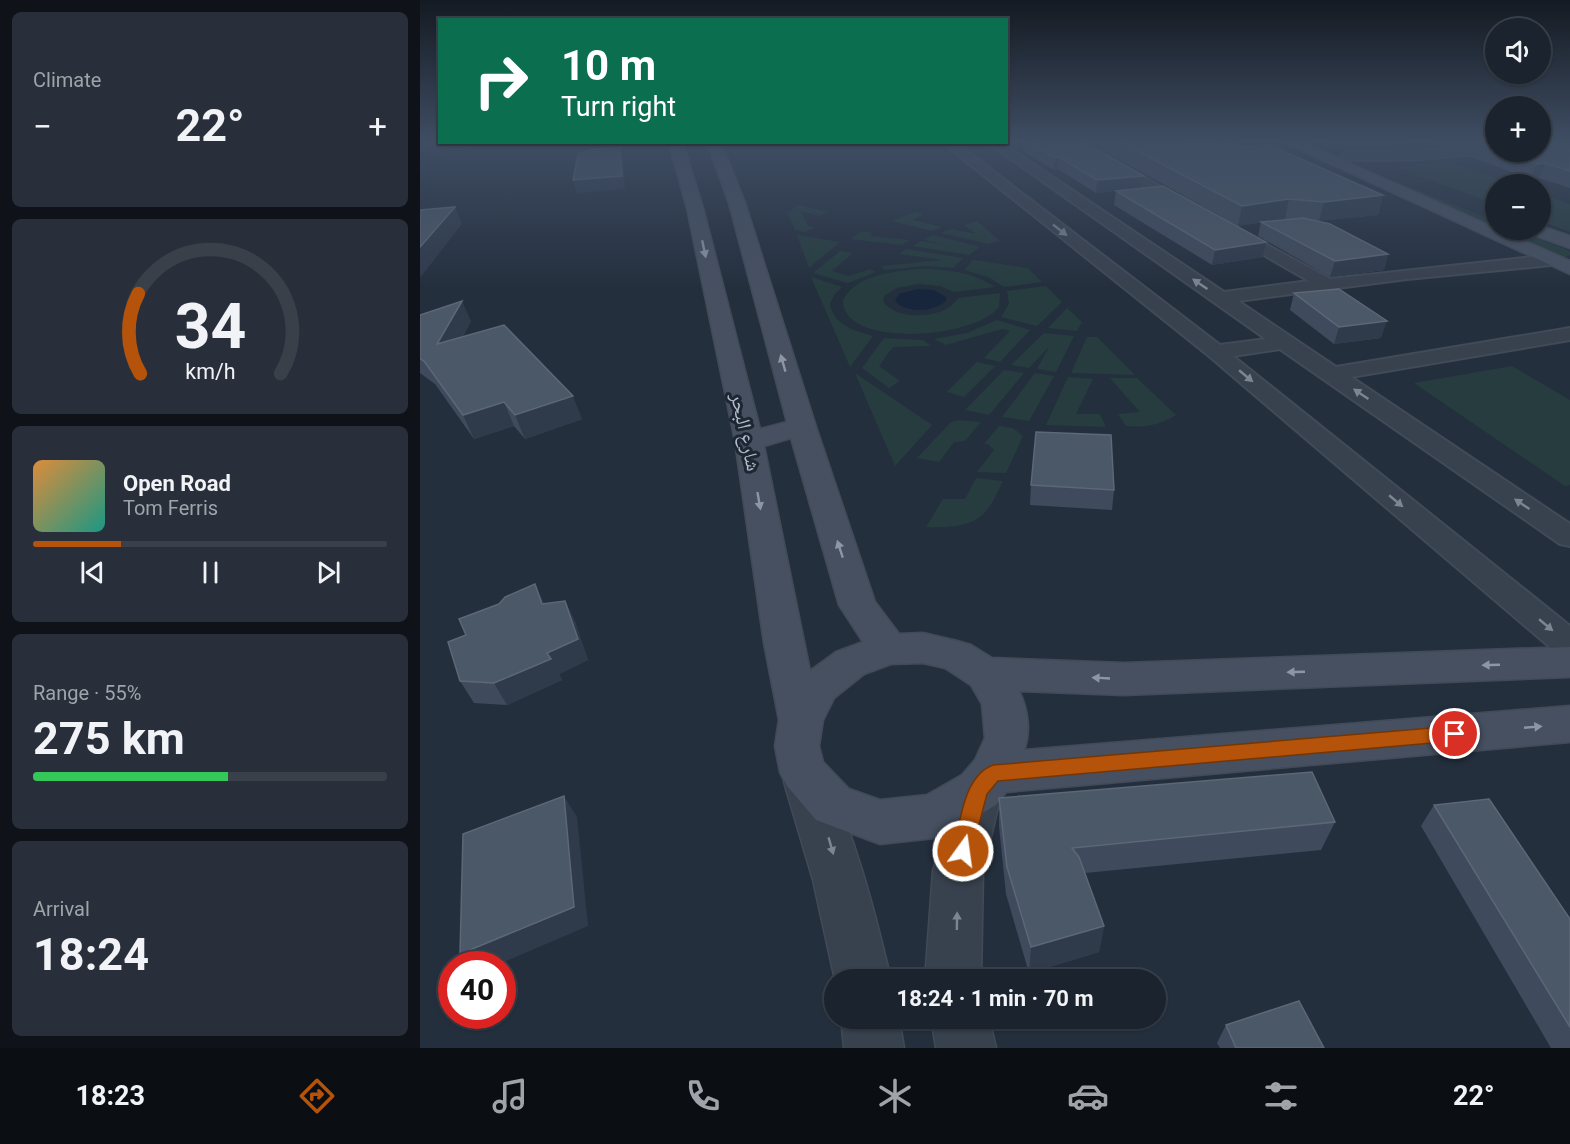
<!DOCTYPE html>
<html lang="en">
<head>
<meta charset="utf-8">
<style>
  :root { --surface:#1b232e; --page:#282f3a; --text:#f1f3f6; --muted:#a0a4aa; --line:#39404a; --accent:#b45309 }
  body { margin:0; font-family:Roboto,"Noto Naskh Arabic",sans-serif; background:var(--page); color:var(--text); height:100vh; display:flex; flex-direction:column; font-size:22px; white-space:nowrap }
  * { box-sizing:border-box; margin:0 }
  p { font-size:20px; color:var(--muted) }
  .icon { flex:none; width:33px; height:33px; fill:none; stroke:currentColor; stroke-width:2; stroke-linecap:round; stroke-linejoin:round }
  .map { position:relative; flex:1; overflow:hidden }
  .side { display:flex; flex-direction:column; gap:12px; padding:12px; background:#0f1319; width:420px }
  .side>* { flex:none }
  .top-card { position:absolute; left:18px; top:18px; width:570px; height:126px; border-radius:0px; box-shadow:0 2px 4px #0004,0 0 0 2px var(--line); background:#0b6e4f; color:#fff; overflow:hidden }
  .buttons { position:absolute; left:1065px; top:18px; display:grid; gap:12px }
  .buttons a { display:grid; place-items:center; width:66px; height:66px; border-radius:50%; background:var(--surface); box-shadow:0 2px 4px #0004,0 0 0 2px var(--line); font-size:30px }
  .speed { position:absolute; left:18px; top:951px; display:flex; gap:12px; font-size:30px; font-weight:700; text-align:center }
  .speed>* { display:grid; place-content:center; width:78px; height:78px; border-radius:50%; background:var(--surface); box-shadow:0 2px 4px #0004,0 0 0 2px var(--line); line-height:1 }
  .speed .limit { border:9px solid #d22; background:#fff; color:#111 }
  .pin { position:absolute; display:grid; place-items:center; width:51px; height:51px; color:#fff; margin:-26px; border:3px solid #fff; border-radius:50%; box-shadow:0 2px 6px #0007 }
  .me { position:absolute; width:66px; margin:-33px; rotate:14deg; stroke-linejoin:round; filter:drop-shadow(0 0 4px #0008) }
  .turn { display:flex; align-items:center; gap:21px; height:126px; padding:0 24px; font-size:27px }
  .turn .icon { width:78px; height:78px; stroke-width:2.5 }
  .turn b { display:block; font-size:42px; line-height:51px }
  .big { font-size:45px; font-weight:700; line-height:1.1 }
  .side .tile { flex:1; display:flex; flex-direction:column; justify-content:center; gap:9px; min-width:0; padding:0 21px; border-radius:9px; background:var(--page) }
  .side .dial { align-items:center; gap:0 }
  .dial svg { height:156px; overflow:visible; fill:none; stroke:var(--line); stroke-width:7; stroke-linecap:round; text-anchor:middle }
  .dial text { fill:var(--text); stroke:none }
  .song { display:flex; align-items:center; gap:18px }
  .cover { width:72px; height:72px; border-radius:9px; background:linear-gradient(135deg,hsl(30 70% 55%),hsl(170 70% 35%)) }
  .played { height:6px; border-radius:3px; background:linear-gradient(90deg,var(--accent) 25%,var(--line) 25%) }
  .keys { display:flex; justify-content:space-around; direction:ltr }
  .heat { display:flex; justify-content:space-between; align-items:center; font-size:33px; direction:ltr }
  .charge { height:9px; border-radius:4px; background:linear-gradient(90deg,#34c759 55%,var(--line) 0) }
  .trip { position:absolute; left:404px; top:969px; width:342px; height:60px; border-radius:30px; background:var(--surface); box-shadow:0 2px 4px #0004,0 0 0 2px var(--line); font-weight:700; line-height:60px; text-align:center }
  .tab-bar { display:flex; height:96px; justify-content:space-around; align-items:center; background:#0b0e12; color:var(--muted) }
  .tab-bar .icon { width:42px; height:42px }
  .tab-bar .current { color:var(--accent) }
  .tab-bar b { font-size:27px; color:var(--text) }
  main { display:flex; flex:1; min-height:0 }
  .map>svg:first-child { display:block }
</style>
</head>
<body>
<main>
<section class="side">
<div class="tile"><p>Climate</p>
<div class="heat"><a>−</a><b class="big">22°</b><a>+</a></div>
</div>
<div class="tile dial"><svg viewBox="0 0 100 80">
<path d="M14 69A42 42 0 1 1 86 69"/>
<path d="M14 69A42 42 0 0 1 13 28" stroke="#b45309"/>
<text x="50" y="56" font-size="32" font-weight="700">34</text>
<text x="50" y="72" font-size="11">km/h</text>
</svg></div>
<div class="tile">
<div class="song"><i class="cover"></i><div><b>Open Road</b><p>Tom Ferris</p></div></div>
<div class="played"></div>
<div class="keys"><svg class="icon" aria-label="previous" viewBox="0 0 24 24"><path d="M18 5L8 12l10 7zM5 5v14"/></svg><svg class="icon" aria-label="pause" viewBox="0 0 24 24"><path d="M8 5v14M16 5v14"/></svg><svg class="icon" aria-label="next" viewBox="0 0 24 24"><path d="M6 5l10 7-10 7zM19 5v14"/></svg></div>
</div>
<div class="tile"><p>Range · 55%</p><b class="big">275 km</b><div class="charge"></div></div>
<div class="tile"><p>Arrival</p><b class="big">18:24</b></div>
</section>
<div class="map">
<svg width="1150" height="1048" viewBox="0 0 1150 1048">
  <rect width="100%" height="100%" fill="#242f3e"/>
  <path fill="#263c3f" d="M906 141H978L999 149 955 155 933 153Z
    M1022 160 1093 184H1076L1075 204 980 168Z
    M971 182H976L1075 221 1076 230H1096L1150 251V255L1142 260Z
    M1120 194 1150 204V232L1121 221Z
    M379 205 409 212 399 216 381 211 388 226 395 227 385 232 375 230 367 213Z
    M495 212 504 214 492 220 522 227 512 231 472 221Z
    M557 221 580 241 569 244 521 233 531 229 556 234 544 225Z
    M442 231 453 233 450 236 490 240 482 245 430 239Z
    M377 235 420 242 389 268Z
    M513 235 560 247 549 255 493 246 501 241 525 245 505 240Z
    M486 249 543 258 534 268 506 266 465 270 461 266 523 260 479 254Z
    M420 251 433 253 412 271 429 276 450 269 456 272 428 283 393 273Z
    M553 260 608 268 622 282 584 287 568 277 544 270Z
    M497 269C525 269 551 271 575 287L534 292 520 286 498 284 477 288 464 296 463 301C475 322 527 319 538 298L580 293 579 307C555 339 422 349 423 300 436 275 472 272 497 269Z
    M391 277 422 287 414 295 410 304C413 325 435 331 453 336L430 367Z
    M626 286 642 302 617 326 581 317 589 304 587 291Z
    M647 308 662 322 657 331 628 328Z
    M577 320 610 330 580 362 564 358 590 331 582 329 526 345 514 339 547 333Z
    M624 333 654 336 636 372 617 369 629 347 609 368 591 365Z
    M667 337H677L715 375 651 373Z
    M464 338 503 340 511 346 473 347 459 366 480 381 469 388 442 368Z
    M557 362 575 366 544 397 527 392Z
    M1092 366 1150 400V485L1145 486 994 383Z
    M584 370 604 373 569 415 545 410Z
    M435 373 512 425 475 466Z
    M615 373 634 376 609 421 582 417Z
    M648 377 673 379 656 414H680L686 427 626 425Z
    M690 378H717L756 415C740 425 725 428 706 426L698 414 720 412Z
    M539 420 561 422 545 441 534 442 519 462 497 458 531 422Z
    M579 426 593 428 603 436 586 473 557 472 574 450 568 444H564Z
    M556 478 583 481C578 491 573 503 566 511 554 527 525 528 506 527L523 499H545Z"/>
  <path fill="#17263c" d="M498 289 514 290 526 297V301C514 312 486 314 475 301L479 294Z"/>
  <g fill="none" stroke-linecap="round" stroke-linejoin="round">
    <defs>
      <path id="minor" d="M647 141H661L776 207 769 211 764 210Z
        M522 142H535L800 345 846 339 567 142H580L804 292 889 281 807 234 804 231 812 226 910 279 1131 255 1137 256 1139 260 1137 264 1131 265 987 279 818 301 916 367 1150 328V340L931 377 1150 524V546L1140 544 860 349 813 356 1150 626V658L1138 654 789 356Z
        M1076 145V152L1002 159 927 160 921 156 927 152 1002 151Z"/>
      <path id="tertiary" d="M387 762 403 768C435 835 454 908 471 980H415L393 880 364 782 371 768Z
        M559 769 576 775 582 790 563 871 561 980H505L513 871 536 790 542 775Z
        M421 1018H479L484 1048H424Z
        M511 1018H569L576 1048H516Z"/>
      <path id="secondary" d="M861 141H879L1150 261V274Z
        M290 142H300L302 145 325 203 396 427 455 602 479 634 503 633 537 641 551 645 572 658 704 663 1150 647V677L704 695 599 691C608 709 611 732 604 750L1150 706V742L586 792 576 805 531 832 514 838 460 844 396 820 367 786 360 772 355 746 359 720 344 643 315 441 267 208 250 147 257 143 264 147 283 208 340 429 367 422 309 203 288 145ZM371 438 419 605 443 642 416 652 390 671 344 446ZM503 663 525 668 551 685 562 704 565 738 555 760 542 775 507 795 460 800 429 789 403 762 399 746 403 720 414 698 444 674 471 664Z
        M1120 226 1150 236V248L1111 234 1108 230H1120Z"/>
    </defs>
    <use href="#minor" stroke="#414a57" stroke-width="4"/>
    <use href="#tertiary" stroke="#414a57" stroke-width="3"/>
    <use href="#secondary" stroke="#414a57" stroke-width="3"/>
    <use href="#minor" fill="#38414e" fill-rule="evenodd"/>
    <use href="#tertiary" fill="#38414e" fill-rule="evenodd"/>
    <use href="#secondary" fill="#465061" fill-rule="evenodd"/>
  </g>
  <path fill="#3f4b5c" fill-rule="evenodd" d="M603 141H661L724 176 723 188 676 193 638 169 634 170 603 151Z
    M666 141H769L963 195 958 215 895 221 968 254 964 270 910 277 838 236 841 222 818 226ZM865 219H872L846 222Z
    M1010 141H1076V152H1120V141H1150V188L1119 178 1111 179 1051 157 1055 145 1025 147Z
    M312 142H321V145Z
    M696 191 846 242 843 257 792 265 694 205Z
    M874 293 961 338 914 344 870 310Z
    M0 315 51 321 43 336 162 419 105 439 94 426 54 439 15 384 0 373Z
    M611 485 694 490 692 510 610 505Z
    M145 601 155 622 168 660 139 674 142 680 87 705 54 703 40 681 125 604Z
    M579 798 915 822 901 850 665 873 684 926 679 952 609 973 586 894 579 826Z
    M1014 805 1150 919V1048H1131L1001 826Z
    M806 1025 904 1048H800L797 1043Z"/>
  <path fill="#2f3b4b" d="M20 141V142H60L57 145 38 150 6 153 1 142Z
    M1027 141H1076L1056 143 1055 145 1025 147Z
    M200 147 203 159 205 189 157 193 153 180Z
    M639 157 638 169 634 170 635 158Z
    M1125 163 1119 178 1111 179 1117 164Z
    M724 176 723 188 676 193 677 180Z
    M963 195 958 215 899 221 904 202Z
    M869 199 865 219 818 226 822 206Z
    M35 207 42 224 0 278V247Z
    M846 242 843 257 792 265 795 250Z
    M968 254 964 270 910 277 915 261Z
    M42 301 51 321 27 365 17 344Z
    M967 321 961 338 914 344 919 327Z
    M153 396 162 419 105 439 95 415Z
    M84 402 94 426 54 439 43 415Z
    M115 584 125 605 122 604Z
    M145 601 155 622 168 660 139 674 142 680 87 705 74 683 127 653Z
    M144 796 157 817 168 926 79 964H50L40 954Z
    M684 926 679 952 609 973 611 947Z"/>
  <path fill="#4b5868" stroke="#5c6777" stroke-width="1.5" d="M607 141H661L724 176 677 180 639 157 635 158Z
    M698 141H769L772 143 806 141 823 147 849 145 963 195 904 202 869 199 822 206Z
    M1068 141H1076V149L1056 143Z
    M1120 141H1141L1150 144V171L1125 163 1117 164 1082 152H1120Z
    M200 147 202 176 153 180 158 154 173 149Z
    M743 186 846 242 795 250 696 191Z
    M35 207 0 247V210Z
    M883 218 910 224 968 254 915 261 841 222Z
    M919 289 967 321 919 327 874 293Z
    M42 301 17 344 84 325 153 396 95 415 84 402 43 415 4 361 0 359V315Z
    M616 432 691 435 694 490 611 485Z
    M115 584 122 604 145 601 158 639 127 653 131 659 74 683 40 681 28 642 46 635 39 619 79 604 85 597Z
    M892 772 915 822 652 848 659 857 684 926 611 947 587 867 579 798Z
    M144 796 154 907 40 954 43 834Z
    M1069 799 1150 919V1027L1014 805Z
    M879 1001 904 1048H816L806 1025Z"/>
  <defs><path id="oneway-solid" d="M-6-.8H1V-3.2L6.5 0L1 3.2V.8H-6Z" transform="scale(1.5)"/></defs>
  <g fill="#7c8592">
    <use href="#oneway-solid" transform="translate(640 230) rotate(38)"/>
    <use href="#oneway-solid" transform="translate(780 284) rotate(-146)"/>
    <use href="#oneway-solid" transform="translate(826 376) rotate(40)"/>
    <use href="#oneway-solid" transform="translate(941 394) rotate(-146)"/>
    <use href="#oneway-solid" transform="translate(976 501) rotate(40)"/>
    <use href="#oneway-solid" transform="translate(1102 504) rotate(-146)"/>
    <use href="#oneway-solid" transform="translate(1126 625) rotate(40)"/>
    <use href="#oneway-solid" transform="translate(411 846) rotate(74)"/>
    <use href="#oneway-solid" transform="translate(537 921) rotate(-89)"/>
  </g>
  <g fill="#8e96a5">
    <use href="#oneway-solid" transform="translate(284 249) rotate(78)"/>
    <use href="#oneway-solid" transform="translate(363 363) rotate(-106)"/>
    <use href="#oneway-solid" transform="translate(339 501) rotate(80)"/>
    <use href="#oneway-solid" transform="translate(420 549) rotate(-108)"/>
    <use href="#oneway-solid" transform="translate(1071 665) rotate(178)"/>
    <use href="#oneway-solid" transform="translate(876 672) rotate(178)"/>
    <use href="#oneway-solid" transform="translate(681 678) rotate(-177)"/>
    <use href="#oneway-solid" transform="translate(1113 727) rotate(-5)"/>
  </g>
  <linearGradient id="sky" x2="0" y2="1"><stop stop-color="#141a22"/><stop offset="0.49" stop-color="#3f4d63"/><stop offset="1" stop-color="#3f4d63" stop-opacity="0"/></linearGradient>
  <rect width="1150" height="288" fill="url(#sky)"/>
  <path fill="#b45309" stroke="#753606" stroke-width="1.5" d="M1035 726 1041 728 1044 734 1041 739 1035 741 578 781 567 794 550 858 543 861 536 858 533 851C540 824 543 776 573 765Z"/>
  <g text-anchor="middle" stroke-width="6" stroke-linejoin="round" paint-order="stroke">
    <g font-size="20" fill="#b4bcc9" stroke="#1d2633">
      <text transform="translate(326 432) rotate(78)" y="7">شارع البحر</text>
    </g>
  </g>
</svg>
<div class="buttons">
<a><svg class="icon" aria-label="sound" viewBox="0 0 24 24"><path d="M4 9h4l5-4v14l-5-4H4zM17 9q2 3 0 6"/></svg></a>
<a>+</a>
<a>−</a>
</div>
<div class="speed"><div class="limit">40</div></div>
<div class="pin" style="left:1035px;top:734px;background:#d93025"><svg class="icon" aria-label="arrive" viewBox="0 0 24 24"><path d="M6 21V4h12l-3 4 3 4H6"/></svg></div>
<svg class="me" style="left:543px;top:851px" viewBox="-20 -20 40 40"><circle r="17" fill="#b45309" stroke="#fff" stroke-width="3"/><path d="M0-11L8 9 0 5-8 9z" fill="#fff"/></svg>
<div class="trip">18:24 · 1 min · 70 m</div>
<div class="top-card">
<div class="turn"><svg class="icon" aria-label="right" viewBox="0 0 24 24"><path d="M7 20v-9h11M14 6l5 5-5 5"/></svg><div><b>10 m</b>Turn right</div></div>
</div>
</div>
</main>
<nav class="tab-bar">
<b>18:23</b>
<svg class="icon current" aria-label="directions" viewBox="0 0 24 24"><path d="M12 3l9 9-9 9-9-9zM9 14v-3h6M13 9l2 2-2 2"/></svg>
<svg class="icon" aria-label="music" viewBox="0 0 24 24"><path d="M9 18V5l10-2v13"/><circle cx="6" cy="18" r="3"/><circle cx="16" cy="16" r="3"/></svg>
<svg class="icon" aria-label="phone" viewBox="0 0 24 24"><path d="M5 4h4l2 5-3 2q2 4 5 5l2-3 5 2v4C11 20 4 13 5 4z"/></svg>
<svg class="icon" aria-label="climate" viewBox="0 0 24 24"><path d="M12 3v18M4 7l16 10M4 17L20 7"/></svg>
<svg class="icon" aria-label="car" viewBox="0 0 24 24"><path d="M5 17H2v-5l4-1 3-4h7l3 4 3 1v5h-3M9 17h6M6 11h13"/><circle cx="7" cy="17" r="2"/><circle cx="17" cy="17" r="2"/></svg>
<svg class="icon" aria-label="filters" viewBox="0 0 24 24"><path d="M4 7h16M4 17h16"/><circle cx="9" cy="7" r="2"/><circle cx="15" cy="17" r="2"/></svg>
<b>22°</b>
</nav>
</body>
</html>
